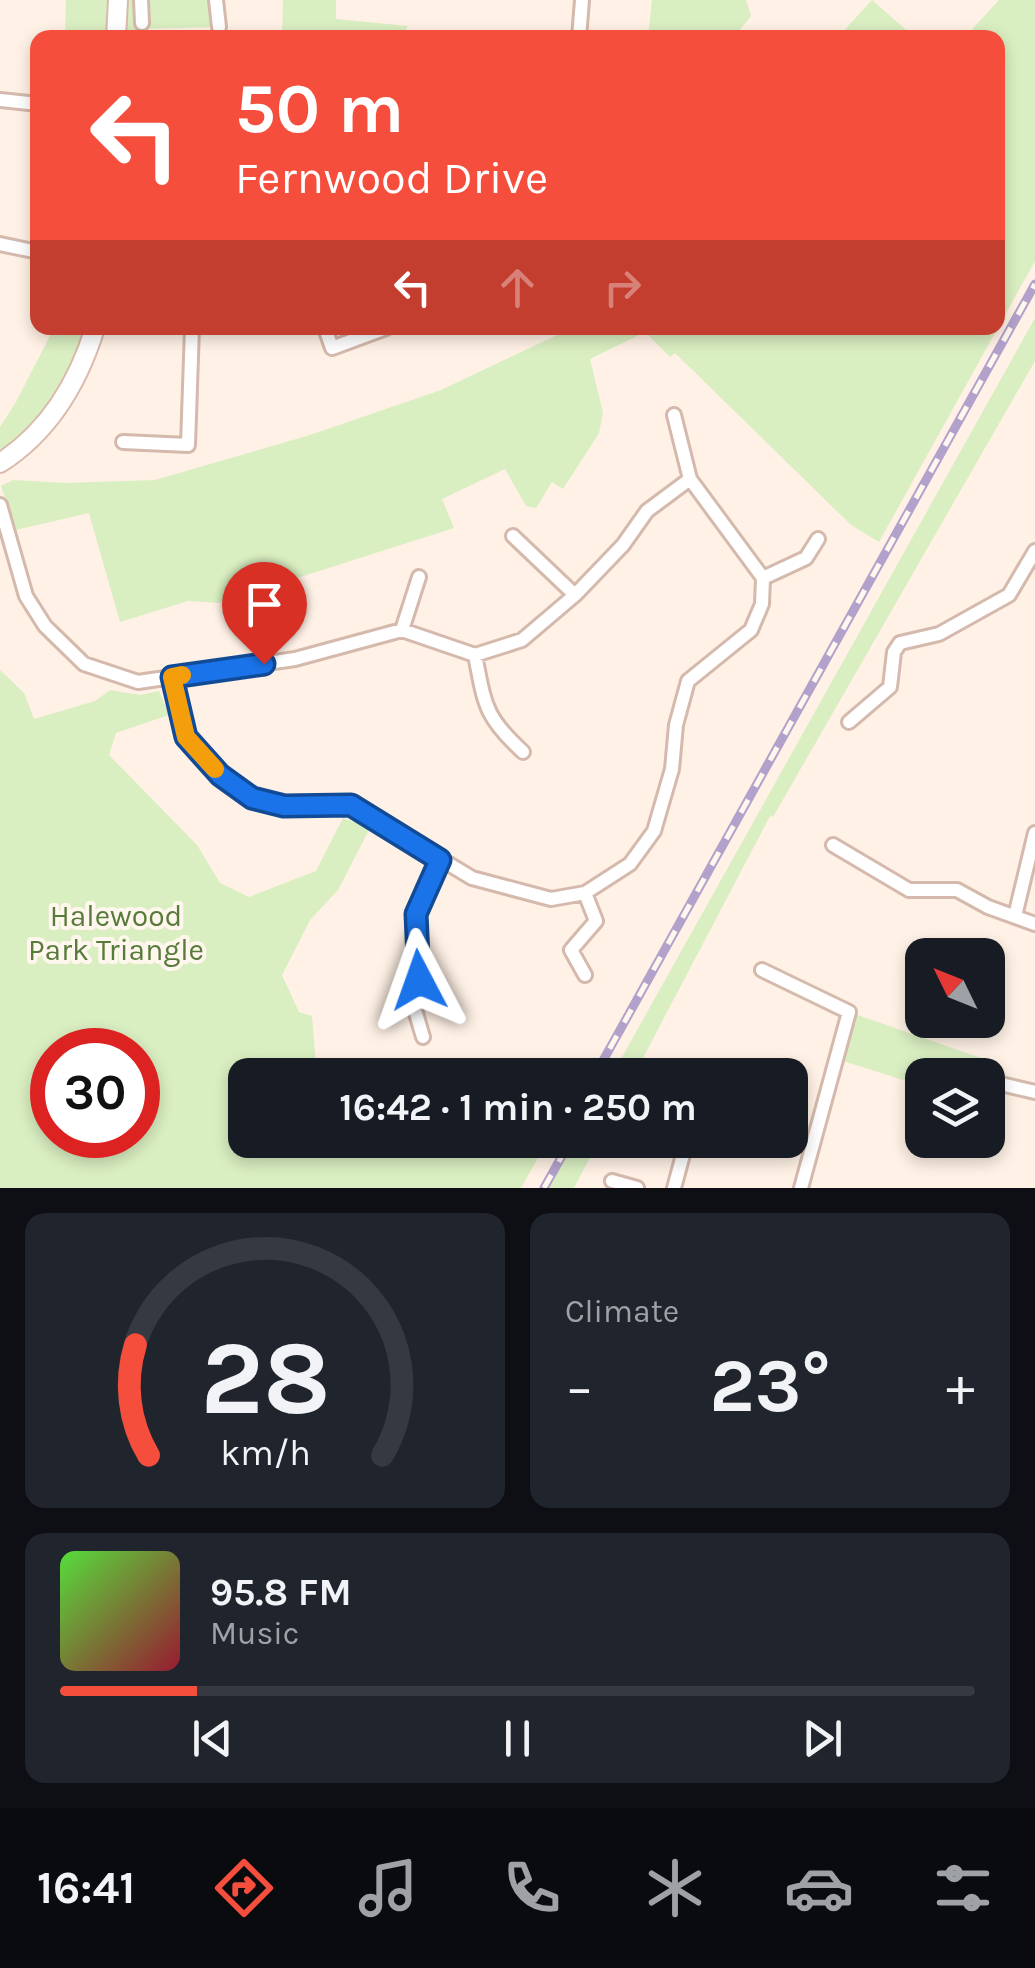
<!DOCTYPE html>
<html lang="en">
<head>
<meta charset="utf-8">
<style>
  :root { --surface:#171b24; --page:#20242c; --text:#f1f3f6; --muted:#9ea1a6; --line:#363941; --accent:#f54e3d }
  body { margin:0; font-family:Karla,sans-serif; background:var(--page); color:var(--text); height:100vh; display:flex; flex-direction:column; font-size:38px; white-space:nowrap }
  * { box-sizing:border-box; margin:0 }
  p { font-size:32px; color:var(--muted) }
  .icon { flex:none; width:55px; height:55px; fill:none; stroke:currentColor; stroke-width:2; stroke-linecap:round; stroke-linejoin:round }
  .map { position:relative; height:1188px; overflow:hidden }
  .panel { display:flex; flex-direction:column; gap:25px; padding:25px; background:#0d0f14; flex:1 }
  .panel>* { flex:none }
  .top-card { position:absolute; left:30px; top:30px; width:975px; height:305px; border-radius:20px; box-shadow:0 5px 15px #0003; background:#f54e3d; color:#fff; overflow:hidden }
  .needle { width:65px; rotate:313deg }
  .controls { position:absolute; left:905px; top:938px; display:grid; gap:20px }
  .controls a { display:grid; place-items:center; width:100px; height:100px; border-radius:20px; background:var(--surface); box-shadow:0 5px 15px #0003; font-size:50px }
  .speed { position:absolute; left:30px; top:1028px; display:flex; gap:20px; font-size:50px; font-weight:700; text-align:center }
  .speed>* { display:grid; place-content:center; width:130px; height:130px; border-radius:50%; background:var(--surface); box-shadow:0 5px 15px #0003; line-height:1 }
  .speed .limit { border:15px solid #d22; background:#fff; color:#111 }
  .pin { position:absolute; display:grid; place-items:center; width:85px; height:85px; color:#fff; margin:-102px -42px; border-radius:50% 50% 50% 0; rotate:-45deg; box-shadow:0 0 10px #0007 }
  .pin .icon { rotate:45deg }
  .me { position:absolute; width:110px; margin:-55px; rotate:356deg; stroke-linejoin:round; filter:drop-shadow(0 0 8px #0008) }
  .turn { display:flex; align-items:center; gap:35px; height:210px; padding:0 40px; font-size:45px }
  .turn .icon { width:130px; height:130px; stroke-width:2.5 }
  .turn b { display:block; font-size:70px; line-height:85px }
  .lanes { display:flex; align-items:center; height:95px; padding:0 40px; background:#0003; justify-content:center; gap:50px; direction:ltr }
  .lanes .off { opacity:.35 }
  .big { font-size:75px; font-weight:700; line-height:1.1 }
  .panel .tile { flex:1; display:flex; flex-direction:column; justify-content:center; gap:15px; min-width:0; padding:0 35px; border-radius:20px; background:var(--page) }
  .panel .dial { align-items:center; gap:0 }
  .dial svg { height:260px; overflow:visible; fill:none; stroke:var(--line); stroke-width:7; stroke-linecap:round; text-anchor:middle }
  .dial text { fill:var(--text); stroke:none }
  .song { display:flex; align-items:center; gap:30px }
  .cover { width:120px; height:120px; border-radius:15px; background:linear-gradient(135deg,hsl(110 70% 55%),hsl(350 70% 35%)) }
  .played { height:10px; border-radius:5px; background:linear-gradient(90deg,var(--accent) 15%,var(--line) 15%) }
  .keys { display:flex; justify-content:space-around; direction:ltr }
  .heat { display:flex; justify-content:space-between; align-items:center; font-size:55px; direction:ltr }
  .panel .tiles { flex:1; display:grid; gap:25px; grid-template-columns:1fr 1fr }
  .tile:last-child { grid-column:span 2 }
  .trip { position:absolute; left:228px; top:1058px; width:580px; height:100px; border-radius:20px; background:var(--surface); box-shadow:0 5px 15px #0003; font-weight:700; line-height:100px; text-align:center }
  .tab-bar { display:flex; height:160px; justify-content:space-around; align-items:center; background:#090b0e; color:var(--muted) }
  .tab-bar .icon { width:70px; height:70px }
  .tab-bar .on { color:var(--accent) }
  .tab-bar b { font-size:45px; color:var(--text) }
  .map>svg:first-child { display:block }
</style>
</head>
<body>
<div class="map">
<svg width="1035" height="1188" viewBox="0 0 1035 1188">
  <rect width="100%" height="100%" fill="#fff1e5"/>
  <path fill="#d9eec1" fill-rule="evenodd" d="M66 0H216L219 27 137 29 136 37 65 38Z
    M283 0H336V19L408 26 402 37H282Z
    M652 0H746L751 16 734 37H648Z
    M872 0 914 37H838Z
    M999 0H1035V261L879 542 851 525 675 353 670 357 645 332 590 359 603 413 599 433 563 489 552 482 536 508 526 506 505 469 442 499 454 528 219 603 188 601 120 622 89 513 16 530 1 486 13 480 66 483 155 480 310 435 441 390 572 328H998V38L965 37Z
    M1035 318V361L773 817 770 816 634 1075H612Z
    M54 328H93L44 426 0 456V427L16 402Z
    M0 670 24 693 34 719 95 701 110 690 140 695 159 691 169 715 116 733 109 755 197 845 220 883 249 897 316 871 343 818 370 828 338 890 310 920 282 975 299 1012 312 1016 316 1065 325 1075H245V1140H548L521 1188H0ZM52 1050H138V1135H52Z
    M849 1012 987 1060 983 1075H922V1086L837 1059Z
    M497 1058C527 1068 560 1058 592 1063L585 1075H489Z
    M576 1140H599L574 1188H549Z"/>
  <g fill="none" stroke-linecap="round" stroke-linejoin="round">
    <defs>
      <path id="street" d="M141 0 142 23
        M216 0 219 27
        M579 38 582 0
        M0 100 38 104
        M0 244 38 252
        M325 328 332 348 386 328
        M123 442 188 445 192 328
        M0 505 26 596 45 626 84 664 138 682 295 659 402 630 475 655 522 640 575 595 623 545 647 511 690 479
        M513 536 575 595
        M763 578 806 558 818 539
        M402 630 419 577
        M475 655C485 705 484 716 523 752
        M172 677 186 737 220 775 251 799 284 806 351 805 472 878 551 899 585 893 630 864 654 831 672 769 676 725 688 681 751 630 762 604 763 578 690 479 674 415
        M849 722 890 687 894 652 900 643 939 634 1009 595 1035 551
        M833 845 909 890H957L988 907 1035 924
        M1015 916 1035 833
        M762 970 849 1012 801 1188
        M585 975 571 950 596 921 585 893
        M423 1037 415 1010 421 997 416 914 440 860
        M988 1081 1035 1092
        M612 1181 637 1188
        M674 1188 687 1140"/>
      <path id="secondary" d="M116 38 118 0
        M0 463C50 431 78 383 95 328"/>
    </defs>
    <use href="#street" stroke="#d4b9ac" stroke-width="18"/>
    <use href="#secondary" stroke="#dabaab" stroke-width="22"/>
    <use href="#street" stroke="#fff" stroke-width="12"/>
    <use href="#secondary" stroke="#fff" stroke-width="18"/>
    <defs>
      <path id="rail" d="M595 1075 1035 284
        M544 1188 571 1140"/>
    </defs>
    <use href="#rail" stroke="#b2a1ca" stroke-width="9"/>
    <use href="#rail" stroke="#fff6ed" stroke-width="5" stroke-dasharray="15" stroke-linecap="butt"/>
  </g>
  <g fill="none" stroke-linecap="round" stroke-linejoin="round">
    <defs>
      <path id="route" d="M264 664 172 677 186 737 220 775 252 798 284 806 351 805 440 860 416 914 419 980"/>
    </defs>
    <use href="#route" stroke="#114b97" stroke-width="25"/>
    <use href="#route" stroke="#1a73e8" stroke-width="18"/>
    <path stroke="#f59e0b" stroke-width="18" d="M182 675 172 677 186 737 215 769"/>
  </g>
  <g text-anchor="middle" stroke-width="8" stroke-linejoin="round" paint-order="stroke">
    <g font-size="30" fill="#577b3b" stroke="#fff6ed">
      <text x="116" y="926">Halewood<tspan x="116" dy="34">Park Triangle</tspan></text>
    </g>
  </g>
</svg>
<div class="controls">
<a><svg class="needle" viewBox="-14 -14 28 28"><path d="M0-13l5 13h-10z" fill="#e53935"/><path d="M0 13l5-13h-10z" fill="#9ea1a6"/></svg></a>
<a><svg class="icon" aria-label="layers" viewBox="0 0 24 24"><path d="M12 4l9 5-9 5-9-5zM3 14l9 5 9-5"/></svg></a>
</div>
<div class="speed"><div class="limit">30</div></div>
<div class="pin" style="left:264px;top:664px;background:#d93025"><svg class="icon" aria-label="arrive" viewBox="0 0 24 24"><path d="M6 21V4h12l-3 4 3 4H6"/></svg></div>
<svg class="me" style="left:419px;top:980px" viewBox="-20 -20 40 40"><path d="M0-17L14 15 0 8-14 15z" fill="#1a73e8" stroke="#fff" stroke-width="4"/></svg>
<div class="trip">16:42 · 1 min · 250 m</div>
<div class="top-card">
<div class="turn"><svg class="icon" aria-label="left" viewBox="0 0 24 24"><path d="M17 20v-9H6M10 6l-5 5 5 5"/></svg><div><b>50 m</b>Fernwood Drive</div></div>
<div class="lanes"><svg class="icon" aria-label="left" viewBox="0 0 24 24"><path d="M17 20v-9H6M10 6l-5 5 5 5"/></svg><svg class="icon off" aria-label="ahead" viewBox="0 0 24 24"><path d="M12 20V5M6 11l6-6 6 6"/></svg><svg class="icon off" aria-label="right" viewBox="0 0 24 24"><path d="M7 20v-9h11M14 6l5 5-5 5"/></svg></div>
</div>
</div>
<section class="panel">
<div class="tiles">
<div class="tile dial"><svg viewBox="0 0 100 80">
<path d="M14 69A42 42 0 1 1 86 69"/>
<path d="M14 69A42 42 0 0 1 10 35" stroke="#f54e3d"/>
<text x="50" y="56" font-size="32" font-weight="700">28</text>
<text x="50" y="72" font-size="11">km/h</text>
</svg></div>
<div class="tile"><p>Climate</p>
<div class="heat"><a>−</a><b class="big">23°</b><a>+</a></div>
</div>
<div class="tile">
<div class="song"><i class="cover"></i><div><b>95.8 FM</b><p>Music</p></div></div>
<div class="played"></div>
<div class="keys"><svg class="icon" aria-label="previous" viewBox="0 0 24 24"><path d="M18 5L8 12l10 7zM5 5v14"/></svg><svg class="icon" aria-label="pause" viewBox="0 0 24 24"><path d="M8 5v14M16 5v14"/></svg><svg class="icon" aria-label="next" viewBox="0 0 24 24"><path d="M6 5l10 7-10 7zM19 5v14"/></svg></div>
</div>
</div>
</section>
<nav class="tab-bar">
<b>16:41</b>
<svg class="icon on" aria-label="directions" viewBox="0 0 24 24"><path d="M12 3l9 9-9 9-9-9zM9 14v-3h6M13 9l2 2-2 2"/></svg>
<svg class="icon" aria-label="music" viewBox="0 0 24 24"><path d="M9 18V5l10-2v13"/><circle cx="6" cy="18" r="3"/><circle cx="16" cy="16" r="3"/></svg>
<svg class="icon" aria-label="phone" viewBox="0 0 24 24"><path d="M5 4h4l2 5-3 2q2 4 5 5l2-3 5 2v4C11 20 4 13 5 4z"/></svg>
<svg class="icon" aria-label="climate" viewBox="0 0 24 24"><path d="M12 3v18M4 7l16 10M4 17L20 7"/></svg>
<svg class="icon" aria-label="car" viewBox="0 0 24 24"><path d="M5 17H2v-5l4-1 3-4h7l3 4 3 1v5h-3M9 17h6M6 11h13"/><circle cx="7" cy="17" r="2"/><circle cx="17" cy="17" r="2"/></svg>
<svg class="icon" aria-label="filters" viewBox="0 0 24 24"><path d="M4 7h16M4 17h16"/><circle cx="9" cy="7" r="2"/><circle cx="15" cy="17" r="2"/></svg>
</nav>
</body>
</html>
